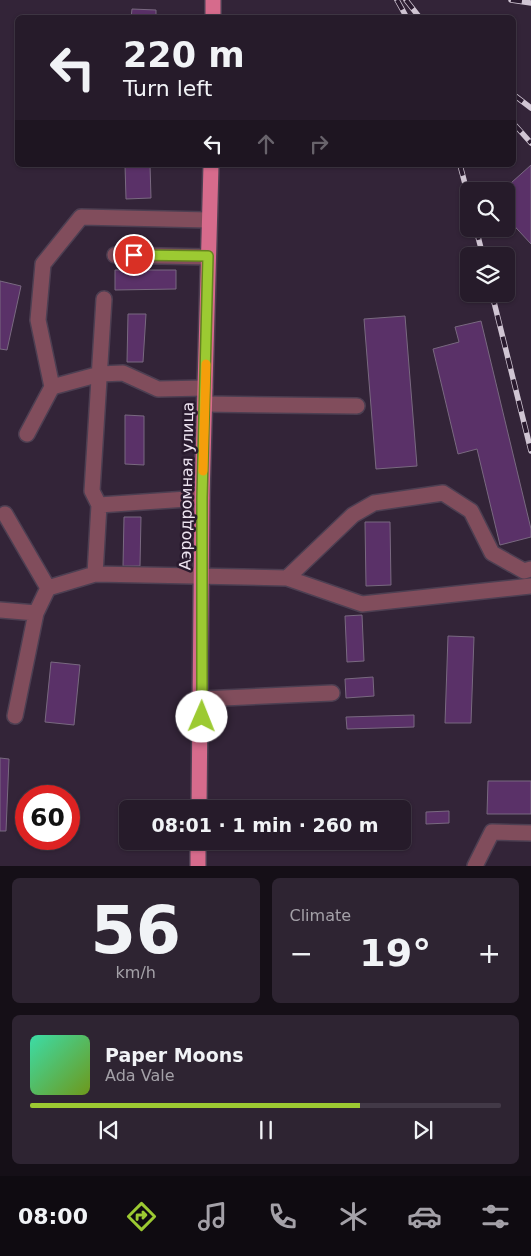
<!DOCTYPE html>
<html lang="en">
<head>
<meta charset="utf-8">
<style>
  :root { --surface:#261b2a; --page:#2e2432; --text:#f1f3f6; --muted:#a4a1a8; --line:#423947; --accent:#9cca32 }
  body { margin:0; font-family:"DejaVu Sans",sans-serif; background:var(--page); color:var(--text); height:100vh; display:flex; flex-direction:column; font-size:19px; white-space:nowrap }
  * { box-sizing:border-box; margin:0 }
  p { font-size:16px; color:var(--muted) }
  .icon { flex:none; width:28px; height:28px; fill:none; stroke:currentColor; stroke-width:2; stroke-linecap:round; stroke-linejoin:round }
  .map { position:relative; height:866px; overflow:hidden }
  .panel { display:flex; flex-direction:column; gap:12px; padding:12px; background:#150f17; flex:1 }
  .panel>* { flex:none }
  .guide { position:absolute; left:15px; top:15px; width:501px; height:152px; border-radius:8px; box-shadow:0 1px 4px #0004,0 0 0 1px var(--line); background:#261b2a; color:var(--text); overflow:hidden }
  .tools { position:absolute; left:460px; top:182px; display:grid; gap:10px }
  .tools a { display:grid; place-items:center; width:55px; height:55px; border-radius:8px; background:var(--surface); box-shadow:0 1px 4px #0004,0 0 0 1px var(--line); font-size:25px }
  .speed { position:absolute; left:15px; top:785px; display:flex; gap:10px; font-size:25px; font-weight:700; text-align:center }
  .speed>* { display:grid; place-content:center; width:65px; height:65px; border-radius:50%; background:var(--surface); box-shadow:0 1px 4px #0004,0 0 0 1px var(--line); line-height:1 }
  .speed .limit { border:8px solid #d22; background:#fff; color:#111 }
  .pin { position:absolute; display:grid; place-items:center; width:42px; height:42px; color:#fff; margin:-21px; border:2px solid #fff; border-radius:50%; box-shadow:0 1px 5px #0007 }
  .me { position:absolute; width:55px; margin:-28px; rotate:1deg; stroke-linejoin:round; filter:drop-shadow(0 0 4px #0008) }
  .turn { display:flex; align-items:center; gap:18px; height:105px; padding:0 25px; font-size:22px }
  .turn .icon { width:65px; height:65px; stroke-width:2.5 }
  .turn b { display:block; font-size:35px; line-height:42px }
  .lanes { display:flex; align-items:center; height:48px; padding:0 25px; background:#0003; justify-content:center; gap:25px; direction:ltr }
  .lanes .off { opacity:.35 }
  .big { font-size:38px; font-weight:700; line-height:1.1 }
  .panel .widget { flex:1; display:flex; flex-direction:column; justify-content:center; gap:8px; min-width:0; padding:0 18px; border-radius:8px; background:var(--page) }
  .panel .dial { align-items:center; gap:0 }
  .dial b { font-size:65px; line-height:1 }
  .song { display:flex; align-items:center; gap:15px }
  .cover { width:60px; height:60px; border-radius:8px; background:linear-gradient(135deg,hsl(160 70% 55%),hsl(80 70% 35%)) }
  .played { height:5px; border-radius:2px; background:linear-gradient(90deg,var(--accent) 70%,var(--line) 70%) }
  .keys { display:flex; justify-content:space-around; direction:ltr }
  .heat { display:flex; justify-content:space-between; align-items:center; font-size:28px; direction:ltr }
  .panel .tiles { flex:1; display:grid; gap:12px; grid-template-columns:1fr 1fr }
  .widget:last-child { grid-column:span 2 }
  .trip { position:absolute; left:119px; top:800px; width:292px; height:50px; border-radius:8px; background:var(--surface); box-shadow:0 1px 4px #0004,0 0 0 1px var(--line); font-weight:700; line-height:50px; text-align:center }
  .tabs { display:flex; height:80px; justify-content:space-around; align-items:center; background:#0f0b11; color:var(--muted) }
  .tabs .icon { width:35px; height:35px }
  .tabs .active { color:var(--accent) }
  .tabs b { font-size:22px; color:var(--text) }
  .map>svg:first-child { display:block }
</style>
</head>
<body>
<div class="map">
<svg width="531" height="866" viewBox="0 0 531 866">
  <rect width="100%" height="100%" fill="#332438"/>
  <path fill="#5a3168" stroke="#796980" d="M132 9 156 10V18H131Z
    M125 165H150L151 198 126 199Z
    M531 165V244L506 217V191H502Z
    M115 270H176V289L115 290Z
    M0 281 21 286 7 350 0 349Z
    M128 314H146L143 362H127Z
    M405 316 417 466 376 469 364 319Z
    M481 321 531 529V537L500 545 477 449 458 454 433 349 459 342 455 327Z
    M125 415 144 416V465L125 464Z
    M124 517H141L140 566H123Z
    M365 522H390L391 585 366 586Z
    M362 615 364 661 347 662 345 616Z
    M448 636 474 637 471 723H445Z
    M51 662 80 665 74 725 45 722Z
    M373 677 374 696 346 698 345 679Z
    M414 715V727L347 729 346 717Z
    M0 758 9 759 6 831H0Z
    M488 781H531V814H487Z
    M449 811V823L426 824V812Z"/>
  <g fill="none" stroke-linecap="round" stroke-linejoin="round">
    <defs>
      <path id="minor" d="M115 255 208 257
        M104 299 92 491 99 505 202 498
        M52 387 38 320 43 264 81 217 208 220
        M205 404 357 406
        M27 434 52 387 100 374 123 373 158 389 205 388
        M5 514 48 588
        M95 574 99 505
        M287 578 353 515 374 503 443 493 471 511 492 553 524 571 531 569
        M0 610 36 613 48 588 95 574 287 578 362 604 531 586
        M202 699 332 693
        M15 716 36 613
        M475 866 492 832 531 833"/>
      <path id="major" d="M213 18V0
        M199 809 202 498 211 165
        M198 866V841"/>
    </defs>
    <use href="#minor" stroke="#4d3f52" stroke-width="18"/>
    <use href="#major" stroke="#4d3f52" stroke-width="18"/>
    <use href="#minor" stroke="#814d5c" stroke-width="15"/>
    <use href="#major" stroke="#d66b8c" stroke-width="15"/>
    <defs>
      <path id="rail" d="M397 0 407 18
        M406 0 420 18
        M511 0 531 3
        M514 95 531 108
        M514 124 531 143
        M460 165 469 199
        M476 229 483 256
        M492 294 531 451"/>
    </defs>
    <use href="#rail" stroke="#d0c5d3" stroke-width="5.5"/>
    <use href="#rail" stroke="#291a2e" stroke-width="4" stroke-dasharray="11" stroke-linecap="butt"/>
  </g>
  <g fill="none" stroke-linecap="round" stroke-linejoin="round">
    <defs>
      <path id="route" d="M134 255 208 256 202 498V717"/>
    </defs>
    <use href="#route" stroke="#658320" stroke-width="12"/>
    <use href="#route" stroke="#9cca32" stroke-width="9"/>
    <path stroke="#f59e0b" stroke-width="9" d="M203 471 206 364"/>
  </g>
  <g text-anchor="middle" stroke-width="5" stroke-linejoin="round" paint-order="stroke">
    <g font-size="16" fill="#ede3f0" stroke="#291a2e">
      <text transform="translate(186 486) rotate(-89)" y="6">Аэродромная улица</text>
    </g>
  </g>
</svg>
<div class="tools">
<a><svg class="icon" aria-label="search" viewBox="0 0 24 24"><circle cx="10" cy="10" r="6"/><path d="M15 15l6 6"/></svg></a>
<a><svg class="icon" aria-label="layers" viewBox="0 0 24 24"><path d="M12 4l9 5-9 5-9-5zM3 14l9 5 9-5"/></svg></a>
</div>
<div class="speed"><div class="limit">60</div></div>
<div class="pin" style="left:134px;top:255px;background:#d93025"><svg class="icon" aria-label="arrive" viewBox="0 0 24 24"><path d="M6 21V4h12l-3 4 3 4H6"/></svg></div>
<svg class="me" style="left:202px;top:717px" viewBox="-20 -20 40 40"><circle r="19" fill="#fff"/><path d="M0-13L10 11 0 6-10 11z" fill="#9cca32"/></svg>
<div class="trip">08:01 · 1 min · 260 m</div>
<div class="guide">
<div class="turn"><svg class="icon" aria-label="left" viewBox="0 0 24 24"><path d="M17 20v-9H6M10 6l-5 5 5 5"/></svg><div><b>220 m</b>Turn left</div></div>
<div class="lanes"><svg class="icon" aria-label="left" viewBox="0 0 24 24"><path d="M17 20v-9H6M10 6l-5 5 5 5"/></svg><svg class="icon off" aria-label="ahead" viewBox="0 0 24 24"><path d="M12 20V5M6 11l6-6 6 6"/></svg><svg class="icon off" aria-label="right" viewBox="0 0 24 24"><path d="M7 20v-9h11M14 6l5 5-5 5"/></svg></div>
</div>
</div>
<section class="panel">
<div class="tiles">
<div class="widget dial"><b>56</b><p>km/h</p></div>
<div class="widget"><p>Climate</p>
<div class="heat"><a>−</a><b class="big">19°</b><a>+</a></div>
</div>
<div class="widget">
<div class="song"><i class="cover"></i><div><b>Paper Moons</b><p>Ada Vale</p></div></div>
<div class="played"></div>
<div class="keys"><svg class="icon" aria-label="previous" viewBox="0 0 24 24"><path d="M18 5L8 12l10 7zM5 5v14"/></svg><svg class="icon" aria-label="pause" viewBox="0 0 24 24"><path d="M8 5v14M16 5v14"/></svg><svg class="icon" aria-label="next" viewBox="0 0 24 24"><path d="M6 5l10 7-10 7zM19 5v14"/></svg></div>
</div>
</div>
</section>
<nav class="tabs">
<b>08:00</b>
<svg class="icon active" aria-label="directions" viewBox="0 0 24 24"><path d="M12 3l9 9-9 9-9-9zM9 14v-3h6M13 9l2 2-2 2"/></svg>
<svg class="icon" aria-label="music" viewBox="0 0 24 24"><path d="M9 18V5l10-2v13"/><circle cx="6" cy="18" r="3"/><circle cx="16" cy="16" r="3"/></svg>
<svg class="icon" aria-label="phone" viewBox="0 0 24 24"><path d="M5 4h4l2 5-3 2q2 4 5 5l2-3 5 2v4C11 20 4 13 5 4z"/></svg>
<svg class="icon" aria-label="climate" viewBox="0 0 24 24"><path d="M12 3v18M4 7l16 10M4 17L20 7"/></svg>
<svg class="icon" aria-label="car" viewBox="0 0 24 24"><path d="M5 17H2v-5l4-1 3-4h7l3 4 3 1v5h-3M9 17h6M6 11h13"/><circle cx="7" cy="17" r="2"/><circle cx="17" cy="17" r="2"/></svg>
<svg class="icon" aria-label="filters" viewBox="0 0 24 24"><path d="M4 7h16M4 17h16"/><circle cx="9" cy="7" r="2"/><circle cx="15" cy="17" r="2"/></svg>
</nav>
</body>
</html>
